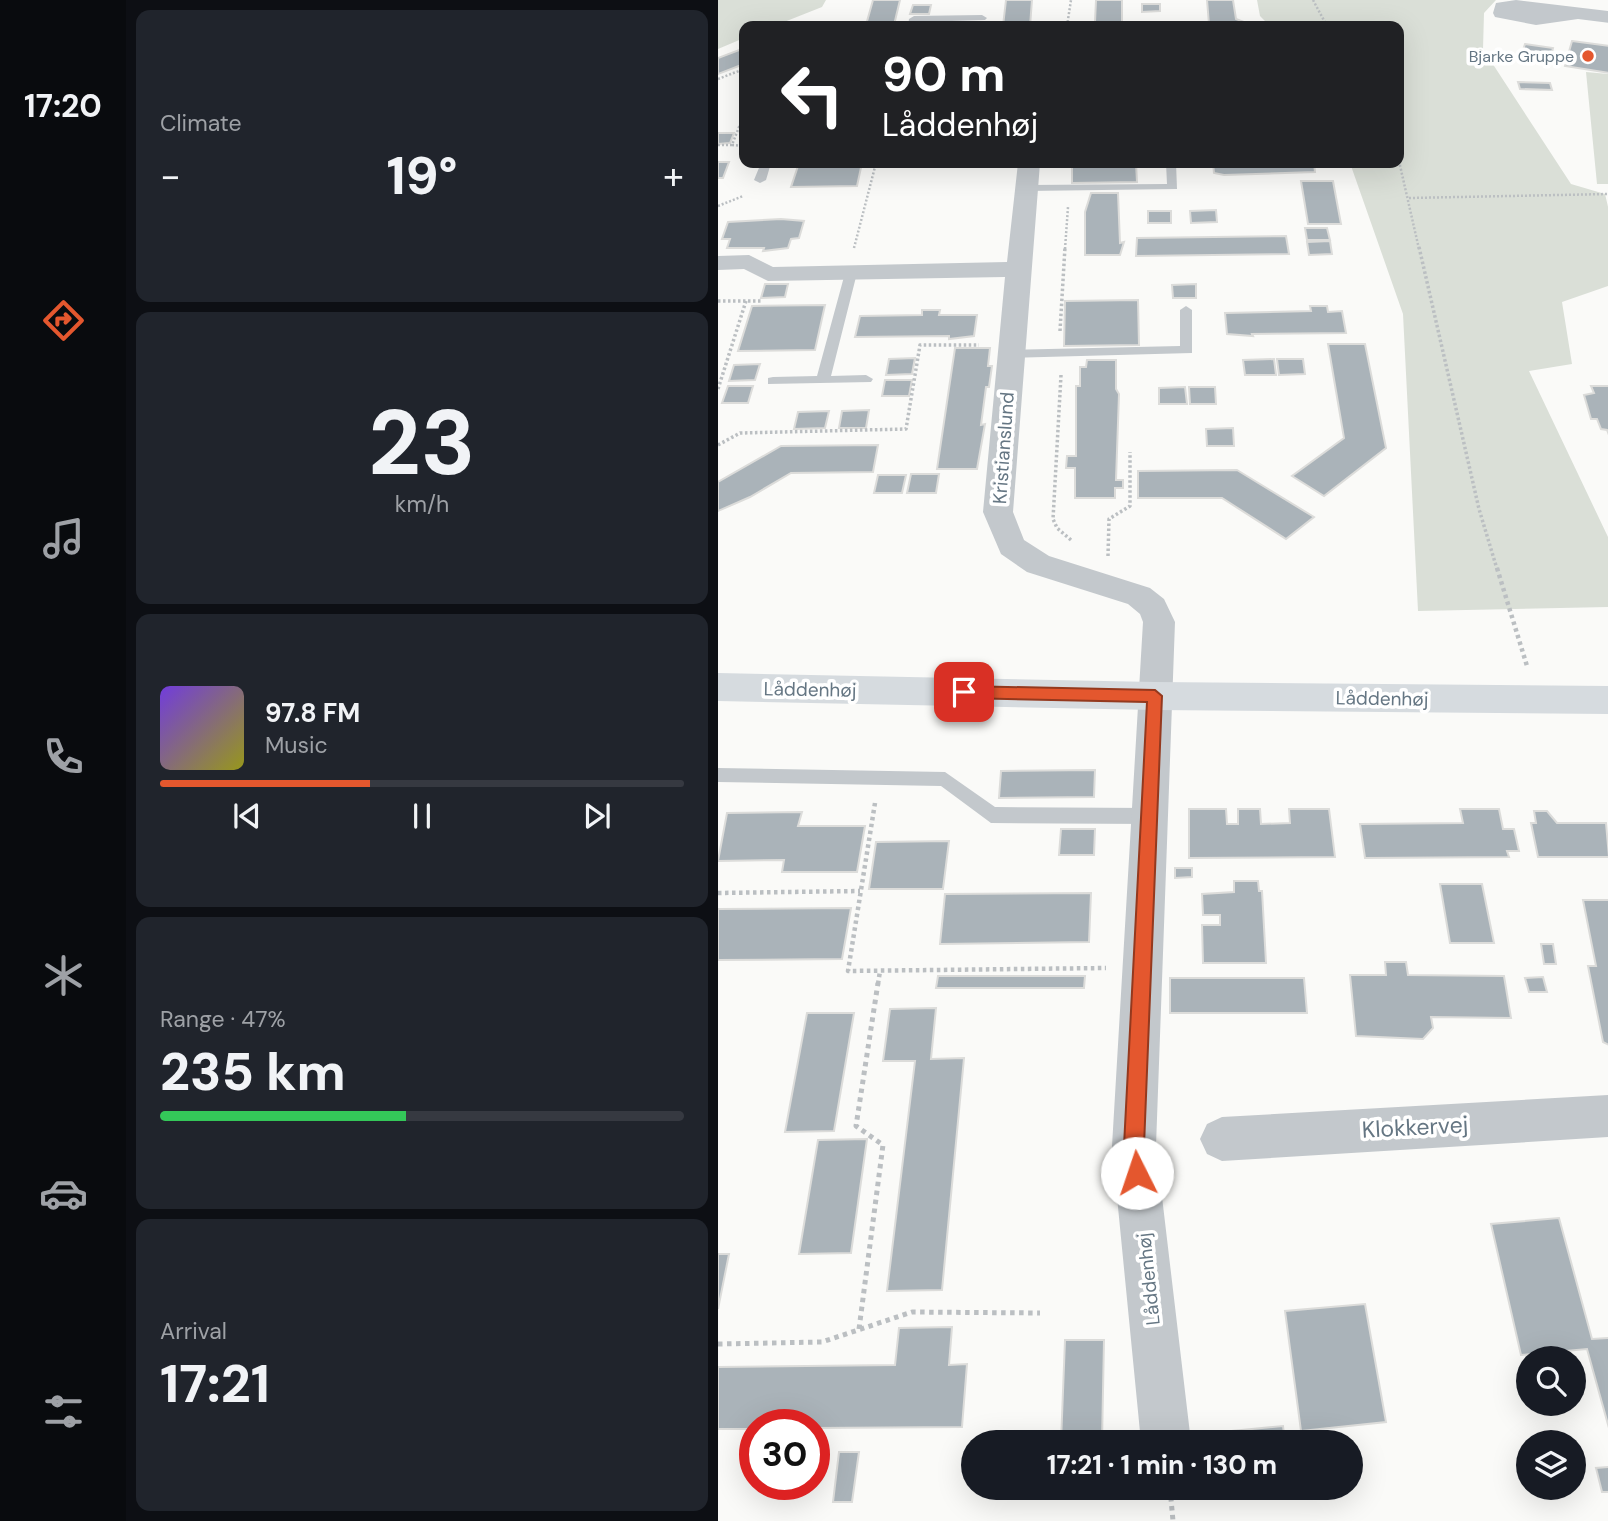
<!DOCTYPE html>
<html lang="en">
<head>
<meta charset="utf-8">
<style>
  :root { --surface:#171b24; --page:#20242c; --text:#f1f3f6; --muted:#9ea1a6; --line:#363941; --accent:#e4572e }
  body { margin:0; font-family:"DM Sans",sans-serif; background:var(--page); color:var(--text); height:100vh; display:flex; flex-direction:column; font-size:26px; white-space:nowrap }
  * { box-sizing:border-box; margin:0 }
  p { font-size:23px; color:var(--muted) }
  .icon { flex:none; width:38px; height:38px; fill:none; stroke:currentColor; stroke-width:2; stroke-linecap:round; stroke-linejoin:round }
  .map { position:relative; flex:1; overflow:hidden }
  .sheet { display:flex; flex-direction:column; gap:10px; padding:10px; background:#0d0f14; width:592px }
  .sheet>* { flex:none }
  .guide { position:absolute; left:21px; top:21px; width:665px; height:147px; border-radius:14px; box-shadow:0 7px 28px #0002; background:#202124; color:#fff; overflow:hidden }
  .buttons { position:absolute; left:798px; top:1346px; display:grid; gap:14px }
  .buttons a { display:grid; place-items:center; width:70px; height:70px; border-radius:50%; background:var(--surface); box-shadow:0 7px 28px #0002; font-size:35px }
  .speed { position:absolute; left:21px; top:1409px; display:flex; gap:14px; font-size:35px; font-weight:700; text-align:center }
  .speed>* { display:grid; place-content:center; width:91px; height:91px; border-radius:50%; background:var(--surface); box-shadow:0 7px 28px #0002; line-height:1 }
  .speed .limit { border:10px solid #d22; background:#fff; color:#111 }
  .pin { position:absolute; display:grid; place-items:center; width:60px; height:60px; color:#fff; margin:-30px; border-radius:14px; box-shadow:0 4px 10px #0006 }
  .me { position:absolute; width:77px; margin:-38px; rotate:356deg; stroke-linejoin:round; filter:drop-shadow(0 0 5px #0008) }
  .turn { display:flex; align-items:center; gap:24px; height:147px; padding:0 28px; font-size:32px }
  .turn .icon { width:91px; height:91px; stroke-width:2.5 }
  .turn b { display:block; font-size:49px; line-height:60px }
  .big { font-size:52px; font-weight:800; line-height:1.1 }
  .sheet .widget { flex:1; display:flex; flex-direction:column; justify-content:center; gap:10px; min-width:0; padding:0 24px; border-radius:14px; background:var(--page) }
  .sheet .dial { align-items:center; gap:0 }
  .dial b { font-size:91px; line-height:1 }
  .song { display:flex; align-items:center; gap:21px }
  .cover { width:84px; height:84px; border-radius:10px; background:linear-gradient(135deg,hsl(260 70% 55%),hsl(60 70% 35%)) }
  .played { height:7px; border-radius:4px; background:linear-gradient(90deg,var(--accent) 40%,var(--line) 40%) }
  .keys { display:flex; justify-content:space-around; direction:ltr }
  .heat { display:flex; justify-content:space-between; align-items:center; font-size:38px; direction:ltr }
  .charge { height:10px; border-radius:5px; background:linear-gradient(90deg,#34c759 47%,var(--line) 0) }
  .trip { position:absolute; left:243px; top:1430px; width:402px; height:70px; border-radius:35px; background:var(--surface); box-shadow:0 7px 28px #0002; font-weight:800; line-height:70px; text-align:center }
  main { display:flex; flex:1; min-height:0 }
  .dock { display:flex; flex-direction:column; width:126px; justify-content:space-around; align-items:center; background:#090b0e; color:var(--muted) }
  .dock .icon { width:49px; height:49px }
  .dock .on { color:var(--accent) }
  .dock b { font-size:32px; color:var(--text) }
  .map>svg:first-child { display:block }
</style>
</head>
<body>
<main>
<nav class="dock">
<b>17:20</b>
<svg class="icon on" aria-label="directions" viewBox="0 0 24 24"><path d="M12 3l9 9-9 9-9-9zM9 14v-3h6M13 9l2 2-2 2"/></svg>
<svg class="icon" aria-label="music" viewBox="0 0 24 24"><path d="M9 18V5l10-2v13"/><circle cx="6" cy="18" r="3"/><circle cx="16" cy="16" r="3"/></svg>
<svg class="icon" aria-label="phone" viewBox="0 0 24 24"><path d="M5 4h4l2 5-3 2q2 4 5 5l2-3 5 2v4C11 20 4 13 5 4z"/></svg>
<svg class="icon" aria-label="climate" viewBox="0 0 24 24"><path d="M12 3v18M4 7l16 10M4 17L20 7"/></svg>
<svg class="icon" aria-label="car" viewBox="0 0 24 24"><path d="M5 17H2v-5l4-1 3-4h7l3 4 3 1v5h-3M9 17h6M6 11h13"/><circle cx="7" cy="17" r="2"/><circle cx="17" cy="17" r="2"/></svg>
<svg class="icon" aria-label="filters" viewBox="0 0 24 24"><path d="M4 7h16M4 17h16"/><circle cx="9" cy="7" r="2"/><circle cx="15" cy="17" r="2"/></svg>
</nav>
<section class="sheet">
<div class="widget"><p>Climate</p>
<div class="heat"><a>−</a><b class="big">19°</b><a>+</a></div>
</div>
<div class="widget dial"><b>23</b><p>km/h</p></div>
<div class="widget">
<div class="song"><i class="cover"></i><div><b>97.8 FM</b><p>Music</p></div></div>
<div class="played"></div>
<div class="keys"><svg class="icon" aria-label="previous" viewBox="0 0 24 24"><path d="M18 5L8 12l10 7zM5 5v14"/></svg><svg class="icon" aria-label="pause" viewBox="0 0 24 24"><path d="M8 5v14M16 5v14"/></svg><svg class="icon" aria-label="next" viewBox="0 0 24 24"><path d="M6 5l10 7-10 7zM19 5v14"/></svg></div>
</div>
<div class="widget"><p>Range · 47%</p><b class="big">235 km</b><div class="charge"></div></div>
<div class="widget"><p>Arrival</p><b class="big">17:21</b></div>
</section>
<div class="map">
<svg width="891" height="1521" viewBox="0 0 891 1521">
  <rect width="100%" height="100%" fill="#fafaf8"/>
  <path fill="#dadfd7" d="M0 0H108L104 7 56 26H26V38L0 49Z
    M539 0H778L766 13 765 49 853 184 887 194 891 211 890 286 844 302 854 364 811 371 890 537V607L700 611 685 314 632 163H681V26H552L542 16Z
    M868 72 890 74V184H879Z"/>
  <path fill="#aab3b9" stroke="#dcdcda" stroke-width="2" d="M155 0H182L176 25H148Z
    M288 0H314L312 26H285Z
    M378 0H404V22H377Z
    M489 0H515L518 19 536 26 491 24Z
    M424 4H442V11L424 12Z
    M195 5H213L211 14H192Z
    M854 41 891 46V73L847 66Z
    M807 44 835 48 832 60 803 56Z
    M21 50 26 53V64L0 74V58Z
    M800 82 832 83 834 90 802 89Z
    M0 133H16L12 143 0 144Z
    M0 162H11L5 178H0Z
    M81 163H144L139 186 73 187Z
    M354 163H418L419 182 354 183Z
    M495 163H596L597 172 506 175 496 173Z
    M583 181H615L623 224H590Z
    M373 193H400L402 243 406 242 402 255H367V212Z
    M498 210 499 222 473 223 472 211Z
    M430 211H453V223H430Z
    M63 219 86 221 81 238 73 239 70 248 45 251 46 248H9L12 239H4L10 222Z
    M587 228H609L612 240H589Z
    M568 236 571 254 418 256 419 238Z
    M612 241 614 254 591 255 589 242Z
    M47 284H70L67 297 43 298Z
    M478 284V298H455L454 285Z
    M420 300 421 345 346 346 347 301Z
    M107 305 97 350 20 351 34 306Z
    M592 306H609L610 312 624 311 628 333 534 334 535 336 509 334 507 313 593 311Z
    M204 310H222L221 315H259L256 336 231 339V336L137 337 142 316 204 315Z
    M610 344H647L668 448 606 496 574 476 626 438Z
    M237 348H272L270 366H274L271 387H268L263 425 267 424 259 469H219Z
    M197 358 194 374 168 375 171 359Z
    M556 359 558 375H527L525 360Z
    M559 359H585L587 374 561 375Z
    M369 360H398V389L401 394 398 480H405V488H397V498H357V468H348L349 456H358V386H362V367H368Z
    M42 364 37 380 11 381 16 365Z
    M167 380H194L191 396H164Z
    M10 386H35L30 403H4Z
    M873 386H891V435L889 430 883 429 879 419H873L866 395 876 393Z
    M467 387 469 404H441V388Z
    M471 387H497L498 404H472Z
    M151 410 148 428H121L124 411Z
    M111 411 107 428 76 429 80 412Z
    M515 428 516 446H489L488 429Z
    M160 445 155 472 73 473 32 497 0 511V482L63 446Z
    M519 470 596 517 568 539 504 498H420V471Z
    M193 474H221L218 493H189Z
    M160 475H188L184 493H156Z
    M377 770 376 797 281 798 283 771Z
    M471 809H508L509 824H520V809H542L543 824 572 823 571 809H611L617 857 471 858Z
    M742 809H781L785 829H796L801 851H789L791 857 647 858 642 824 745 823Z
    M816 811H829L839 823H888L891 857H820L813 823H818Z
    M84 812 80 826H147L139 872H64L66 860 0 861 9 813Z
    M343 829H377L376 855H341Z
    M231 841 225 889H151L158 842Z
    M457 868H474V877L457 878Z
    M516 881H540L541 891H544L548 963H485L484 925H502V915H485L484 894 516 892Z
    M722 884H764L776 943H732Z
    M373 893 371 942 222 944 227 894Z
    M865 900H891V1045L885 1042 870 966H878Z
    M133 908 124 959 0 960V909Z
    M823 944H835L838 964H826Z
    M667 962H688L690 975 786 976 793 1018 713 1017 715 1028 705 1039 638 1036 632 975H668Z
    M220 976H367L366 988H218Z
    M825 977 829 992H811L807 978Z
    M452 978H586L589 1013H452Z
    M218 1008 213 1059 246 1058 224 1290 169 1291 197 1061H165L172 1009Z
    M89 1013H136L116 1131 67 1132Z
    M149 1139 133 1253 81 1254 100 1140Z
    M841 1218 874 1339 891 1338V1428L869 1349 803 1355 773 1224Z
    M0 1254H11L0 1309Z
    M647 1304 668 1422 583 1431 567 1311Z
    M234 1327 231 1365 249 1364 244 1427 96 1428V1424H37V1429H0V1367L177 1365 181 1328Z
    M347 1340H386L384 1442H343Z
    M565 1426 567 1442H495L494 1433Z
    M121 1452H141L134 1502H115Z
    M891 1467V1492H884L878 1468Z"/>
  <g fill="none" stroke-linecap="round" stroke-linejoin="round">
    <path stroke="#bbbfc2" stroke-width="2.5" stroke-dasharray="2 2" stroke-linecap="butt" d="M595 0 609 26
      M349 26 353 0
      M0 79 26 69
      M0 145H14L21 127 26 123
      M14 145 26 146
      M681 161 701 249
      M691 198 891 194
      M0 206 25 196
      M136 248 158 163
      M347 249 350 207"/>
    <path stroke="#bbbfc2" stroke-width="3.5" stroke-dasharray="2.5 2.5" stroke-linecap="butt" d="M701 247 761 509 779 569
      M0 301H45
      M342 331 347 247
      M343 375 335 519 339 528 353 540
      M0 389 28 301
      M0 445 22 433 188 429 202 345H261
      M390 556 391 519 412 506V452"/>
    <path stroke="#bbbfc2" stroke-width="4.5" stroke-dasharray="3.5 3.5" stroke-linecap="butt" d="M779 568 809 666
      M157 803 130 971 388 968
      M0 893 142 891
      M160 984 162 971"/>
    <path stroke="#bbbfc2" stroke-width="5" stroke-dasharray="4.5 4.5" stroke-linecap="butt" d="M141 1329 165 1145 138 1126 160 983
      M0 1344 104 1342 194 1312 322 1313
      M452 1488 455 1521"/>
    <path fill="#c3c8cc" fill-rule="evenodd" d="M264 15 269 18 267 20 200 22V26H190L191 19 196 16Z
      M43 163H53L48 180 42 183 36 180Z
      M448 163H458L459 189 309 191 303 188 309 185 449 184Z
      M133 269 139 273 113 376 148 375 155 379 153 382 50 384V378L55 377 99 376 127 273Z
      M468 306 474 310V353L292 358 285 354 292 350 462 346V310Z
      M0 768 227 772 277 807 431 808 437 811 440 816 437 821 431 824 273 823 223 786 0 782Z"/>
    <path fill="#c3c8cc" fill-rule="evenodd" d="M798 0 891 11V23L860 19 818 25 777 17 775 13 778 3Z
      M300 163H322L295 512 306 540 331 556 432 588 446 599 457 622 438 1146 473 1442H423L394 1146 425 622 422 614 410 604 309 572 283 554 265 512 287 277 50 281 26 269 0 270V256L31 255 55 267 289 262Z
      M891 1095V1137L504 1161 489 1154 482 1139 489 1124 504 1117Z"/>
    <path fill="#d6dbdf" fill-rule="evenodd" d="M0 673 437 682 891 686V714L437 710 0 701Z"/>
  </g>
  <path fill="#e4572e" stroke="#94391e" stroke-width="2" d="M246 686 437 690 444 696 426 1146 429 1173 426 1180 419 1183 412 1180 406 1146 429 702 246 698 238 692Z"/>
  <circle fill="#e4572e" stroke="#fff" stroke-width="2.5" cx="870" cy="56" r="7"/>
  <g text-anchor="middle" stroke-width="7" stroke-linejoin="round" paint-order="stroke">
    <g font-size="16" fill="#657683" stroke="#fff" text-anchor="end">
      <text x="856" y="62">Bjarke Gruppe</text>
    </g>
    <g font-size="19" fill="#657683" stroke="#fff">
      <text transform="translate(285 448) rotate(-86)" y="7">Kristianslund</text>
      <text transform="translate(92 689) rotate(1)" y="7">Låddenhøj</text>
      <text transform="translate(664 698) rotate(1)" y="7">Låddenhøj</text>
      <text transform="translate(430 1279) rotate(-96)" y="7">Låddenhøj</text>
    </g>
    <g font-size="23" fill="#657683" stroke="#fff">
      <text transform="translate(697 1127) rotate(-3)" y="8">Klokkervej</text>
    </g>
  </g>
</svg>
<div class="buttons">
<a><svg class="icon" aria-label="search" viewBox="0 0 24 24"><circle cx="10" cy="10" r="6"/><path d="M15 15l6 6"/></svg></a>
<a><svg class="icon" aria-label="layers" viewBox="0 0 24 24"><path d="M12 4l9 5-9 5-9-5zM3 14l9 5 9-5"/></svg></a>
</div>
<div class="speed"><div class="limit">30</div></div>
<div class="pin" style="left:246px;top:692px;background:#d93025"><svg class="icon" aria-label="arrive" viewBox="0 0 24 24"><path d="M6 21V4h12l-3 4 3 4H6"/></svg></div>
<svg class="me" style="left:419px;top:1173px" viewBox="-20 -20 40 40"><circle r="19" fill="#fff"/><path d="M0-13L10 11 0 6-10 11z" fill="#e4572e"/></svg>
<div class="trip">17:21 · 1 min · 130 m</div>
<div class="guide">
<div class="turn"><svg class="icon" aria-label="left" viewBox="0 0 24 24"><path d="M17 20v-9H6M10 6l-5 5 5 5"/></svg><div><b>90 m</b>Låddenhøj</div></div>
</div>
</div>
</main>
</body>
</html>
